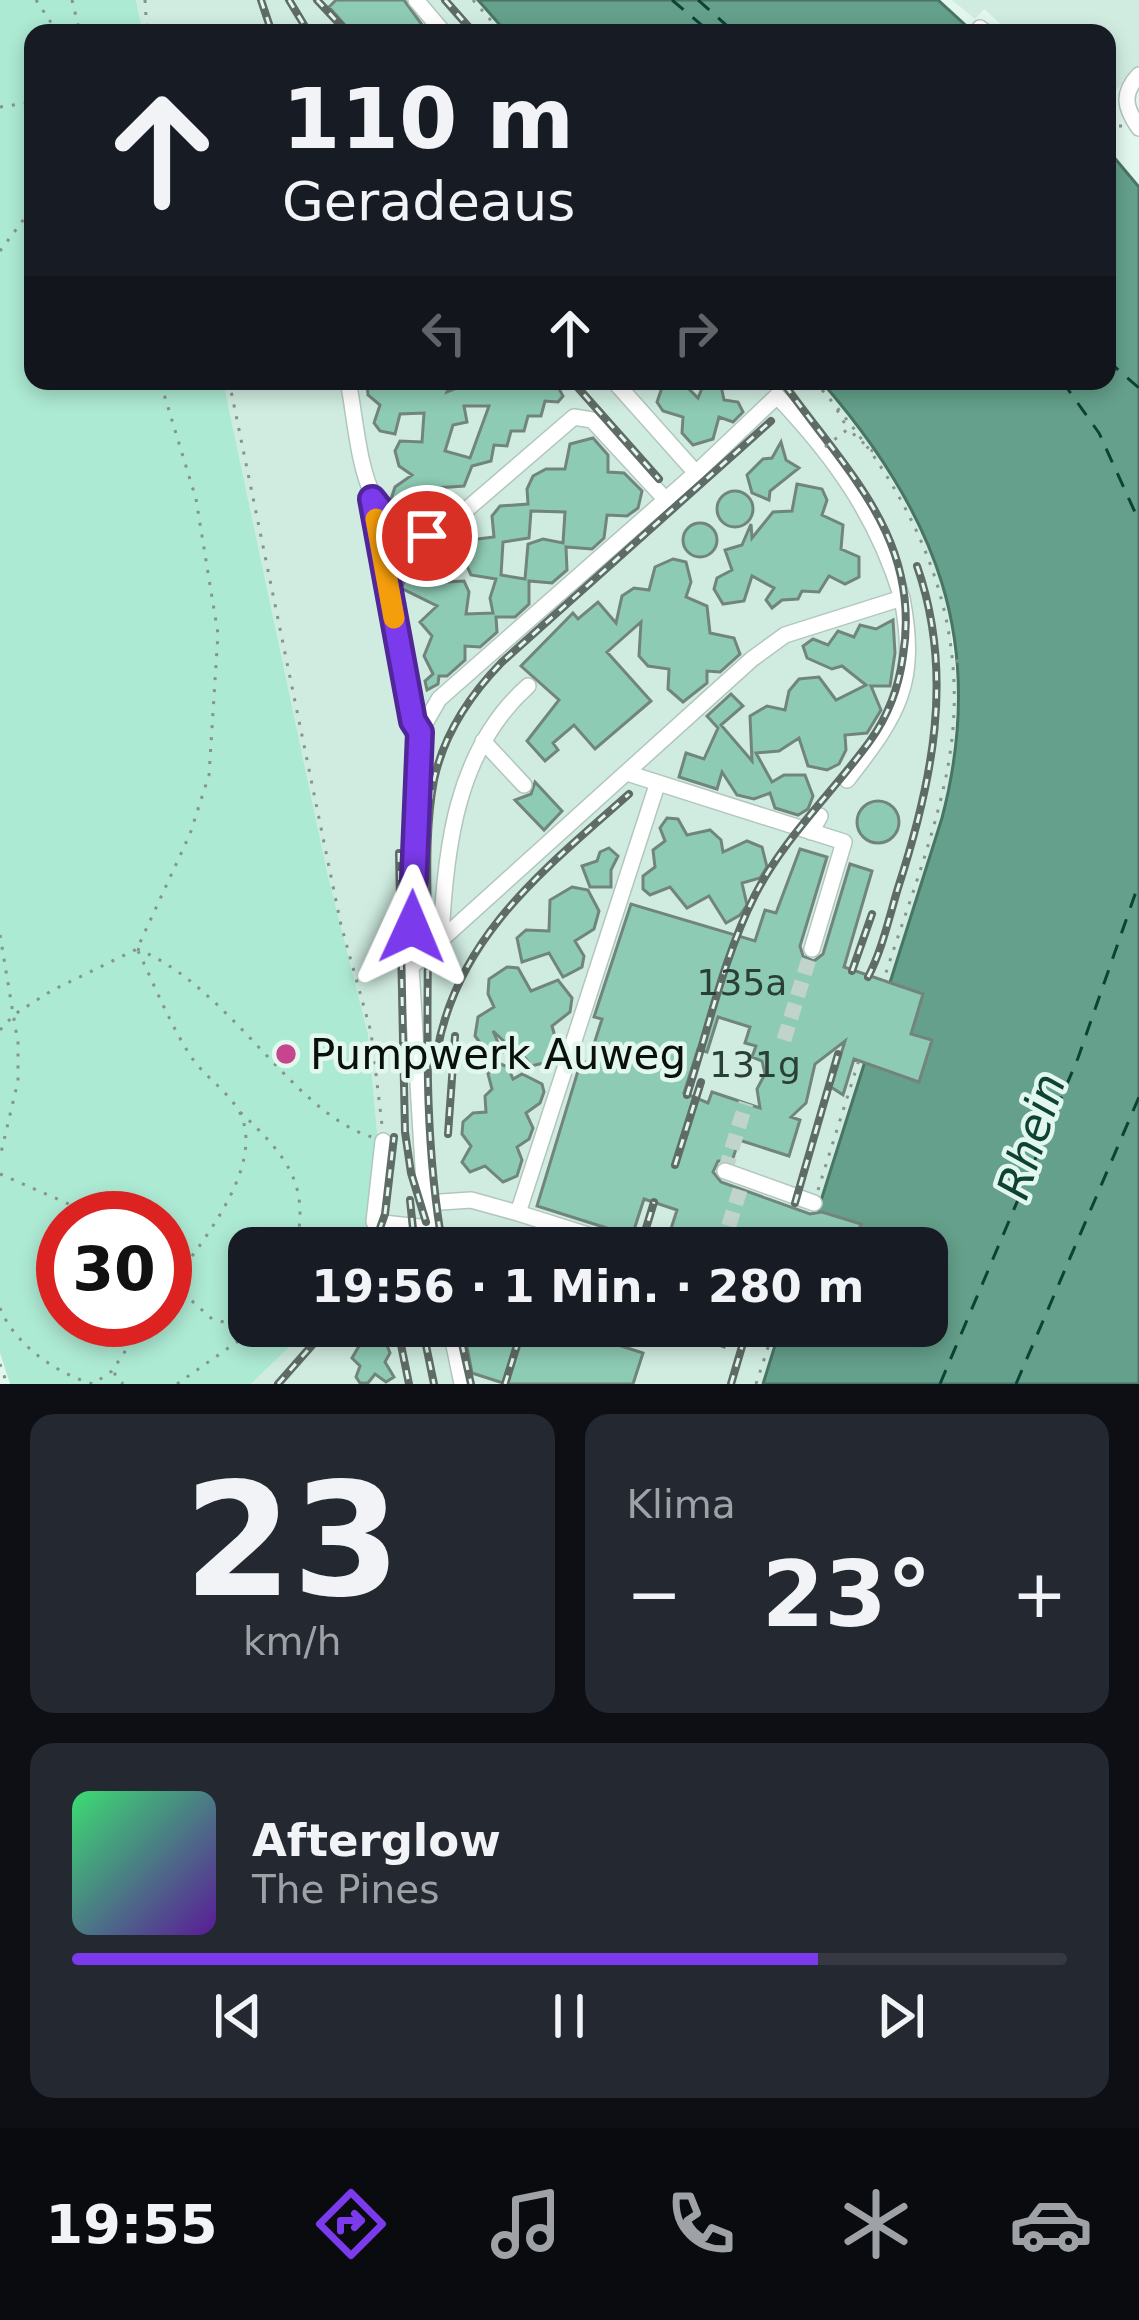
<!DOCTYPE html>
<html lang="de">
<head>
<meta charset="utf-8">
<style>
  :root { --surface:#171b24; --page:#242831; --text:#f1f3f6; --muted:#9ea1a6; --line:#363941; --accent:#7c3aed }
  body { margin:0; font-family:"DejaVu Sans",sans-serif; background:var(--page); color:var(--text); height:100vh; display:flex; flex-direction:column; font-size:45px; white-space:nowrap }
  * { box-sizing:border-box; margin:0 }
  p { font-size:39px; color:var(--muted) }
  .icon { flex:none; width:66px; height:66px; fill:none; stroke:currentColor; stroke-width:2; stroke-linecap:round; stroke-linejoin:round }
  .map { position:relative; height:1384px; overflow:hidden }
  .panel { display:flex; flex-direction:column; gap:30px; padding:30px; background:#0d0f14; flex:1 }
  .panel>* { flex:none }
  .top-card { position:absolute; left:24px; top:24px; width:1092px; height:366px; border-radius:24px; box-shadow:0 6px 18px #0003; background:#171b24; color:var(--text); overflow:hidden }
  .speed { position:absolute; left:36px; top:1191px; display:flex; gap:24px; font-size:60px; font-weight:700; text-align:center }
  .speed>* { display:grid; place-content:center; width:156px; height:156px; border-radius:50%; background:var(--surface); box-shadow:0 6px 18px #0003; line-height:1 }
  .speed .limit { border:18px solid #d22; background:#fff; color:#111 }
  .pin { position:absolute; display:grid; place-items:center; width:102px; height:102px; color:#fff; margin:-51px; border:6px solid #fff; border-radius:50%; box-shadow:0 3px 12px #0007 }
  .me { position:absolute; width:132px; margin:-66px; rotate:1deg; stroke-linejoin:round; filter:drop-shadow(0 0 9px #0008) }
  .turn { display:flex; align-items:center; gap:42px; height:252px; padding:0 60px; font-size:54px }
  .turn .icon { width:156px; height:156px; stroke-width:2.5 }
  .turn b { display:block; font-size:84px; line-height:102px }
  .lanes { display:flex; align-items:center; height:114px; padding:0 60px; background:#0003; justify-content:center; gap:60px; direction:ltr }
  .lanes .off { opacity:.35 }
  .big { font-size:90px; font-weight:700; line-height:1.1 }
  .panel .widget { flex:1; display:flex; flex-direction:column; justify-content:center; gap:18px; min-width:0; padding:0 42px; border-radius:24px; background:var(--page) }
  .panel .dial { align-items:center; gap:0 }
  .dial b { font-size:156px; line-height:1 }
  .song { display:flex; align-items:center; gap:36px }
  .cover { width:144px; height:144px; border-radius:18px; background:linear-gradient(135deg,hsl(140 70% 55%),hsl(270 70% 35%)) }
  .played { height:12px; border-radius:6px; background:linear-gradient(90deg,var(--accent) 75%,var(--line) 75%) }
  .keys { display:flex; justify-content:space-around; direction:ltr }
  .heat { display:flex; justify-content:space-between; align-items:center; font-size:66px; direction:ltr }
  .panel .tiles { flex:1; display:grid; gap:30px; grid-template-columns:1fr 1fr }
  .widget:last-child { grid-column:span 2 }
  .trip { position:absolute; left:228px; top:1227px; width:720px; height:120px; border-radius:24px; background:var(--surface); box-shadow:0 6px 18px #0003; font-weight:700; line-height:120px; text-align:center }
  .tab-bar { display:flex; height:192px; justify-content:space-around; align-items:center; background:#090b0e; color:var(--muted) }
  .tab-bar .icon { width:84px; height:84px }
  .tab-bar .active { color:var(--accent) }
  .tab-bar b { font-size:54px; color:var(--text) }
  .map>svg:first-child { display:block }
</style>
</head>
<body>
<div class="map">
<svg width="1139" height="1384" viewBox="0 0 1139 1384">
  <rect width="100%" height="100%" fill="#e2f7ee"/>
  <path fill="#d0ece1" d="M136 0H478L507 33H143Z
    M952 0H1139V68L1107 99V33H1011L984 9 975 19Z
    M223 381H821L884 457 919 520 947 601 958 692 954 766 942 818 806 1248H361L378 1142 368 1034 328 876Z
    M311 1326H781L763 1384H251Z"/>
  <path fill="#adead3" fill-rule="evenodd" d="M0 0H136L143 33H33V381H223L328 876 368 1034 378 1142 364 1243 361 1248H249V1326H311L251 1384H10L0 1353ZM63 1218H165V1320H63Z"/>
  <path fill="#64a08b" stroke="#497565" stroke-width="3" d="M478 0H938L974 33H507Z
    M1107 149 1139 187V1384H763L781 1326H927V1248H806L942 818C988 642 936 513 821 381H1107Z"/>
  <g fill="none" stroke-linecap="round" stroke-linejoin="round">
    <path stroke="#0e4233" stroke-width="3" stroke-dasharray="15 12" stroke-linecap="butt" d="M672 0 711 33
      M698 0 735 33
      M1107 360 1139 388
      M1062 381 1099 433 1139 521
      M940 1384 1078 1058 1139 883
      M1016 1384 1139 1097"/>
  </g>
  <path fill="#8ecbb4" stroke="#72857d" stroke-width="3" fill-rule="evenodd" d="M336 0H404L428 33H352L329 7Z
    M367 381H452L447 392 471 382 547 381 545 385 558 387 563 396 558 402 545 401 541 416H528L524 431H511L507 446 494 445 491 461 472 466 464 486 436 488V507L422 521 399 512 391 499 395 487 412 475 399 466 395 451 400 441 422 442 424 413 400 414 395 434 380 431 374 423 380 405 368 395ZM464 406H489L470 458 445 451 453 425 467 422Z
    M681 381 698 398 705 381H720L724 400 738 402 743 412 733 422 719 417 713 439 693 445 682 433 683 417 663 411 657 402 664 382Z
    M593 438 608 455V472L624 473 642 491 638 508 627 516 607 515 604 538 592 549 566 547 567 570 552 583 529 581V604L515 617H496L497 632 480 647 465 646V660L447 676H439L438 684 427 690 425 681 433 674 424 656 432 636 420 622 437 606 401 588 408 575 397 570 396 561 405 543 424 546 421 553 439 562 429 583 464 581 469 592 466 614 493 613 490 598 496 579 471 575 464 559 467 547 478 539 494 537 492 516 500 506 528 504 527 489 533 476 546 469H565L570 444ZM531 511 565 512 563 543 543 539 528 544 525 579 501 575 503 542 529 538Z
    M781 442 786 460 799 468 770 491 769 500 752 493 747 475 763 459 772 458Z
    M797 484 822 489 827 500 822 515 843 525 841 549 859 557V577L845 584 829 576 819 592 802 591 798 599 782 600 772 608 766 600 774 588 752 576 744 601 723 604 714 589 717 578 732 570 725 550 742 545 751 524 752 538 773 512 792 511Z
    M717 509a18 18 0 1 1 36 0a18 18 0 1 1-36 0Z
    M683 540a17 17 0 1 1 34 0a17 17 0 1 1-34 0Z
    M673 559 686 562 691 582 686 597 707 606 710 633 734 638 740 654 720 672 707 671V683L683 702 668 689 669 669 648 666 639 656 641 622 607 652 651 701 595 749 574 725 553 743 558 750 545 761 527 741 559 700 521 666 573 613 578 619 598 602 616 623 622 596 634 588 649 590 655 567Z
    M893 620 895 653 890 686H871L881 710 867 733 845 735 846 750 839 764 827 770 808 766 799 738 779 751 756 753 772 782 784 775H805L813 796 808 809 798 815 775 808 770 793 754 799 737 795 722 772 717 789 679 777 686 753 704 759 718 728 707 716 731 694 743 706 721 725 752 761 750 716 767 706 785 710 789 691 799 679 819 677 836 700 866 685 842 666 832 669 807 658 803 646 813 639 828 645 838 631 854 637 860 625 876 629Z
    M535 782 562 811 544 830 515 800 531 794Z
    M857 822a21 21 0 1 1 42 0a21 21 0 1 1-42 0Z
    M667 818 678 819 687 835 710 830 721 840 723 852 747 841 762 847 767 867 760 878 742 883 747 905 740 915 726 923 709 896 687 908 670 887 650 895 643 889V876L655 867 653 850 665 841 660 828Z
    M609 848 618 856 611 870V887H590L582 866 597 861 600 852Z
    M800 849 827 857 800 946 803 956 814 961 823 954 850 864 872 871 844 967 923 994 911 1034 932 1040 919 1082 854 1059 843 1095 831 1087 845 1041 815 1064 806 1103 791 1117 800 1120 789 1156 739 1140 732 1161H718L713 1172 721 1182 810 1214 822 1212 861 1224 853 1248H698L668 1238 677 1210 644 1199 632 1236 537 1206 581 1061 588 1063 602 1019 594 1017 631 904 755 941 765 910 776 913ZM718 1017 750 1027 745 1043 756 1046 752 1057 762 1061 765 1074 757 1089 760 1108 712 1092 708 1103 684 1093 698 1049 707 1052Z
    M572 887 588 890 599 911 594 929 575 941 584 956 582 967 563 977 549 953 522 962 517 938 526 930 549 931 550 900Z
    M507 967 518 968 531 991 558 980 572 998 570 1012 552 1026 558 1047 544 1063 531 1066 514 1043 509 1046 493 1031 502 1052 484 1048 475 1036 478 1017 494 1007 488 994 489 979Z
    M498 1063 508 1067 513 1079 522 1074 542 1084 544 1092 540 1103 526 1113 533 1128 529 1139 517 1147 522 1160 517 1176 503 1182 485 1166 470 1172 462 1162 471 1146 462 1134 463 1122 473 1113 486 1112 485 1096 492 1089 488 1074Z
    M398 1326 400 1334 384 1338 390 1353 385 1362 394 1377 386 1382 375 1374 368 1383H360L356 1377 360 1366 352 1358 359 1346 356 1331Z
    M463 1326H559L643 1353 633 1384H506L472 1373Z
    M673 1326H730L724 1347Z"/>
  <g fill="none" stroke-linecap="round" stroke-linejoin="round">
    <path stroke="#c1d4cc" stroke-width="15" stroke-dasharray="15 8" stroke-linecap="butt" d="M784 1040 812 949
      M725 1171 746 1103
      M722 1248 743 1180"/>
    <defs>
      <path id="minor" d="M416 0 444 33
        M980 28 987 33
        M1139 75C1121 94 1125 108 1139 128
        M348 381C360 438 358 541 437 535L574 417 592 420 666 500
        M374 508 413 721 420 732
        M483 741 524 785
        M627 773 844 842 812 949
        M847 780C899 714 918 683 902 598
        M811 832 820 816
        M441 939C445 849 456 750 528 686
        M411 967 752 659 785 635 902 598C877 516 835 457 777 396L696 473
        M383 1141 374 1222 429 1228
        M725 1171 814 1203
        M426 1203 471 1200 518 1213
        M434 1248 424 1183 411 967 420 732 439 699 696 473 614 381
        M629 1248 518 1213 657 785
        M450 1326 462 1384"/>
    </defs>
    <use href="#minor" stroke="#b2c6be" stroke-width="18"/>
    <path stroke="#85948d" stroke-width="3" stroke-dasharray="3 9" stroke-linecap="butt" d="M36 0 58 33
      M72 0 80 33
      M145 0 147 33
      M473 0 502 33
      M0 107 33 102
      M1107 126H1123
      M0 251 33 207
      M229 381 341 925 371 1032 382 1125
      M814 381C919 497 981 631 943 790 928 855 903 919 883 982
      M837 410 848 429
      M857 422 867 415
      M956 661H968
      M0 935 18 1043V1081L0 1157
      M137 949C230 986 292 1113 372 1137
      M138 951C155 986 170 1025 192 1058 205 1077 229 1092 240 1113 267 1169 195 1250 165 1293
      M0 1030 15 1014 51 991 137 949 190 834 209 775 218 634 196 499 160 381
      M240 1112C284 1153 312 1184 295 1248
      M0 1174 101 1218
      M818 1190 859 1060
      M165 1277 212 1319 255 1330 256 1326
      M0 1308C14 1344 57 1374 93 1384L112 1371 146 1320
      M0 1364 7 1384
      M114 1373 123 1384
      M177 1384 254 1330
      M756 1384 775 1326"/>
    <use href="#minor" stroke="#fff" stroke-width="15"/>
    <defs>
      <path id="rail" d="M261 0 272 33
        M289 0 309 33
        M317 0 348 33
        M445 0 474 33
        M572 381 659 479
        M399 853 405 1132 411 1173 426 1222
        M852 971 872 914
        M868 977C882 950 889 918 898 888 932 783 955 675 917 566
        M437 1052C457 936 546 868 629 794
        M687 1095C708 1030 724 956 755 895 784 838 833 792 870 741 888 716 899 686 903 656 922 538 845 470 782 381
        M448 1134 455 1036
        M675 1165 701 1082
        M410 1200 415 1248
        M795 1203 838 1054
        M643 1238 654 1202
        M373 1248 385 1214 394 1137
        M443 1248C425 1149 427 1046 428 945 428 891 424 833 434 780 444 733 470 695 502 662L771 421
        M538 1248 542 1237
        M764 1248 767 1238
        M422 1326 434 1384
        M458 1326 471 1384
        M399 1335 409 1384
        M278 1384 329 1326
        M505 1384 523 1326
        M731 1384 748 1326"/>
    </defs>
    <use href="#rail" stroke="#5f6b66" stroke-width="8"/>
    <use href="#rail" stroke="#e2f7ee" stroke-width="3" stroke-dasharray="9" stroke-linecap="butt"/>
    <path stroke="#85948d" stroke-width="3" stroke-dasharray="3 9" stroke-linecap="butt" d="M825 447 848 429 879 457"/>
  </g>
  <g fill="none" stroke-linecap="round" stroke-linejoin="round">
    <defs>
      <path id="route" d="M412 927 420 732 413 721 372 499 394 527 427 536"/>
    </defs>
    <use href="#route" stroke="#51269a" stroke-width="30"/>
    <use href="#route" stroke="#7c3aed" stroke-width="21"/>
    <path stroke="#f59e0b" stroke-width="21" d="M376 519 394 618"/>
  </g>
  <circle fill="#c6458e" stroke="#e2f7ee" stroke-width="4.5" cx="286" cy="1054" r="12"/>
  <g text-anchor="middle" stroke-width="9" stroke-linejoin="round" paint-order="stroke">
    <g font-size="36" fill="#2a3f37">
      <text x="742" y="995">135a</text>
      <text x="755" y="1077">131g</text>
    </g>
    <g font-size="42" fill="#09100d" stroke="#e2f7ee" text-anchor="start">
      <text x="310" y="1069">Pumpwerk Auweg</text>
    </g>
    <g font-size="45" font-style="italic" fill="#0e4233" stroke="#e2f7ee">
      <text transform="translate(1031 1136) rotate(-72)" y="16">Rhein</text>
    </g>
  </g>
</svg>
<div class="speed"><div class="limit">30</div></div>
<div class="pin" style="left:427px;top:536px;background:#d93025"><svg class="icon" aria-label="arrive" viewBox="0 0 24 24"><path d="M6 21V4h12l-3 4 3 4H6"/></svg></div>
<svg class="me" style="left:412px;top:927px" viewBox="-20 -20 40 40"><path d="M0-17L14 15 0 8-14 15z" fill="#7c3aed" stroke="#fff" stroke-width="4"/></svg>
<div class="trip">19:56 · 1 Min. · 280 m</div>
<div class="top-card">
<div class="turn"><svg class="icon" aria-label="ahead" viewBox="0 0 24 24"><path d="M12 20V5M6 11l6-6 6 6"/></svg><div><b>110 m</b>Geradeaus</div></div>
<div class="lanes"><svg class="icon off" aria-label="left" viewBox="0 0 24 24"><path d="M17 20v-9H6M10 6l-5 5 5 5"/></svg><svg class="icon" aria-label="ahead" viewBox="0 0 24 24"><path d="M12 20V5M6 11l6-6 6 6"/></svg><svg class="icon off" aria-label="right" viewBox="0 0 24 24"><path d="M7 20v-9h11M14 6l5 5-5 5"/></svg></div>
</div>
</div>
<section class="panel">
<div class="tiles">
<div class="widget dial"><b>23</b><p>km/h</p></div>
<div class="widget"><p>Klima</p>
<div class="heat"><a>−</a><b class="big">23°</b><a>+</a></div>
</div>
<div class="widget">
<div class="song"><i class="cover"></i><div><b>Afterglow</b><p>The Pines</p></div></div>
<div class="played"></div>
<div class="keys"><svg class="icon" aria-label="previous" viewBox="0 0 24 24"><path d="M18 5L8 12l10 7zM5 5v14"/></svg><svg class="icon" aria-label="pause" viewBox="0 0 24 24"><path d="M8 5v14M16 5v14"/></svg><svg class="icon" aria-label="next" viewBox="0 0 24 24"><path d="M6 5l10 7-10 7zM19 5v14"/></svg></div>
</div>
</div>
</section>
<nav class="tab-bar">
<b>19:55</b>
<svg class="icon active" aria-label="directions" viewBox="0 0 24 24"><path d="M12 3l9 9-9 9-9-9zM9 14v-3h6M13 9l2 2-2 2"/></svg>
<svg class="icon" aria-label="music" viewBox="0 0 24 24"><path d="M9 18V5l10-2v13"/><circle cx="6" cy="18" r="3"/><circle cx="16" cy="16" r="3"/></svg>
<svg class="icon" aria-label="phone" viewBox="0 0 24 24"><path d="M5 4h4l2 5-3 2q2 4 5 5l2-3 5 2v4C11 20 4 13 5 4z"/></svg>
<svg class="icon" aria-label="climate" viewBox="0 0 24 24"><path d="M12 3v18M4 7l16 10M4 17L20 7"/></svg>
<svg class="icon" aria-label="car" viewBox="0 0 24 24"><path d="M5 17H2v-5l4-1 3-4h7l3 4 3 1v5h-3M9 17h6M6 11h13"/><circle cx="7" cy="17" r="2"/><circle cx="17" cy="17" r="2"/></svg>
</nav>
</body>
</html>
